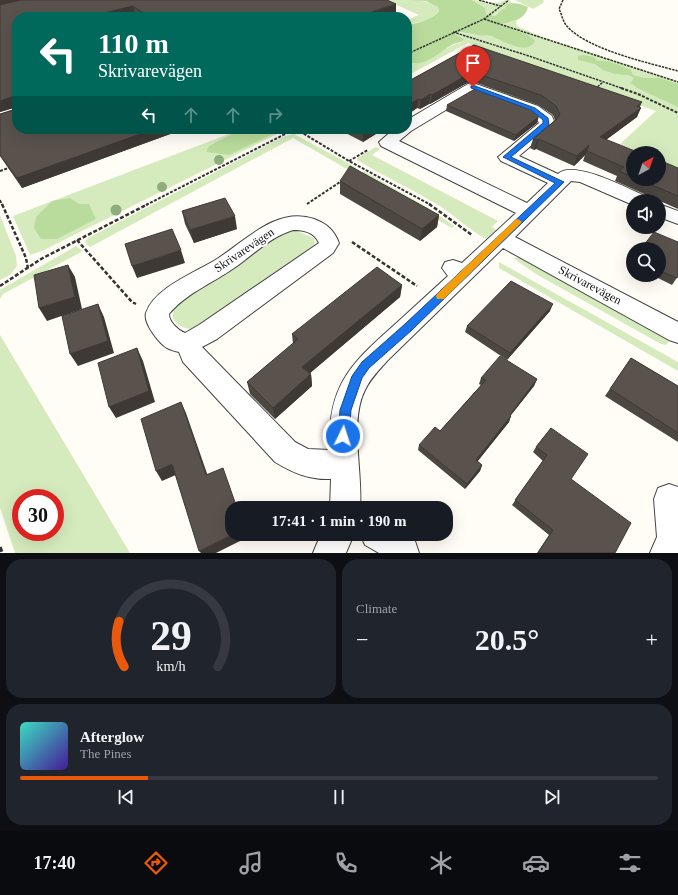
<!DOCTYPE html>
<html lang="en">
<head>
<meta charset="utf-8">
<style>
  :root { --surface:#171b24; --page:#20242c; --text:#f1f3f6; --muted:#9ea1a6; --line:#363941; --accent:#ea580c }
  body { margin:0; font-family:"Times New Roman",serif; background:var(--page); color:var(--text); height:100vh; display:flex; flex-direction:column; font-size:15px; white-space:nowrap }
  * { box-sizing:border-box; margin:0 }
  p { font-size:13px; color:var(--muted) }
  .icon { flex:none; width:22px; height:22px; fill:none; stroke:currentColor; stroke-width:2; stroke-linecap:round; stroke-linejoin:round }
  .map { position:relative; height:553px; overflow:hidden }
  .side { display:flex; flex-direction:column; gap:6px; padding:6px; background:#0d0f14; flex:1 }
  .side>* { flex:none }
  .guide { position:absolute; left:12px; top:12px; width:400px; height:122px; border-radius:16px; box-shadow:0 4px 16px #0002; background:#00695c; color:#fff; overflow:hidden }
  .needle { width:26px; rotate:40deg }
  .fabs { position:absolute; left:626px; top:146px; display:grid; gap:8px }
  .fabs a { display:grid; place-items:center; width:40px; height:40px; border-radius:50%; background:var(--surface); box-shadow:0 4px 16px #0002; font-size:20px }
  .speed { position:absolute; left:12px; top:489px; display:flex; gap:8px; font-size:20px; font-weight:700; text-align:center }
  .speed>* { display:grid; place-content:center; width:52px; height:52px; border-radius:50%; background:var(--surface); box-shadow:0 4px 16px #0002; line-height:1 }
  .speed .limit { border:6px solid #d22; background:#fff; color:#111 }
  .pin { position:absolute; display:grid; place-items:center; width:34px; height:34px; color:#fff; margin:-41px -17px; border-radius:50% 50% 50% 0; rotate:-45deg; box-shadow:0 0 4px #0007 }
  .pin .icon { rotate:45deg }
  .me { position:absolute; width:44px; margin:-22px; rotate:4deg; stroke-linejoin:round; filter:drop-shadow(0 0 3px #0008) }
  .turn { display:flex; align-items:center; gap:14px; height:84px; padding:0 20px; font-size:18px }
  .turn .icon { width:52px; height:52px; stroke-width:2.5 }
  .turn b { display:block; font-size:28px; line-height:34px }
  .lanes { display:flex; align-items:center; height:38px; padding:0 20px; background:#0003; justify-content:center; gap:20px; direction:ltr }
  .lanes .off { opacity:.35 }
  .big { font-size:30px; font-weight:800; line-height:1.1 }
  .side .widget { flex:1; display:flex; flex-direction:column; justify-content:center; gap:6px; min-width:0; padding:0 14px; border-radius:16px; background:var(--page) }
  .side .dial { align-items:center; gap:0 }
  .dial svg { height:104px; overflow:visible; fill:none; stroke:var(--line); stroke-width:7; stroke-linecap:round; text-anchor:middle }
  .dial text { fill:var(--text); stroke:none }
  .song { display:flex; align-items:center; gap:12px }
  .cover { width:48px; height:48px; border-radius:6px; background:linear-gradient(135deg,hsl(170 70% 55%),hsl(260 70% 35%)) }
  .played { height:4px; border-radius:2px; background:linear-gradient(90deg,var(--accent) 20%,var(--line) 20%) }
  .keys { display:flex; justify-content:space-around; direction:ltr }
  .heat { display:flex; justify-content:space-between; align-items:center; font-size:22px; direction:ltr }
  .side .tiles { flex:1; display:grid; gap:6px; grid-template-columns:1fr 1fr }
  .widget:last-child { grid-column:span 2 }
  .trip { position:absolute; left:225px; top:501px; width:228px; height:40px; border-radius:16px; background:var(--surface); box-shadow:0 4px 16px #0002; font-weight:800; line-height:40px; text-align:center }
  .tab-bar { display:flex; height:64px; justify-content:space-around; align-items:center; background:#090b0e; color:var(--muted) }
  .tab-bar .icon { width:28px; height:28px }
  .tab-bar .current { color:var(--accent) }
  .tab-bar b { font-size:18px; color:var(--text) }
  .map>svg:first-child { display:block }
</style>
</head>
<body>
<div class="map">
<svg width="678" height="553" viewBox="0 0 678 553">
  <rect width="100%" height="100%" fill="#fffdf5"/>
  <path fill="#d5ebbd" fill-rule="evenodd" d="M386 0H417L431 3 438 7 439 12 425 21 407 24V20L419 15Z
    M472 0C482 0 496 6 505 0L514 3 491 17 486 14 479 4Z
    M515 0H544L543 3 533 9Z
    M517 20 516 24 519 27 540 36 678 81V168L659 160V153H642L620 144 656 111 468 43 407 76V60C423 73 445 44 461 43L454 34 456 32 489 36 498 38 512 45 517 31 502 25V24Z
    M242 129H287L42 251 30 255 13 216Z
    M294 134 357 168 352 172 293 138 90 247 85 242 88 238 285 136Z
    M376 147 380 149 372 155 498 221 492 227 497 230 486 239C468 229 453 214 435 203 409 188 382 175 357 160V158Z
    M364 171 428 208 454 226 452 228 358 175Z
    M0 215 16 256 17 266 10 275 0 280Z
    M294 230 314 238 315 245 313 250 194 329C177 329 166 319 177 303L287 231Z
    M76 246 83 251 3 294 0 299V290Z
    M523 257 671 338 666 345 661 344 536 274 513 258Z
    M499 262 678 362V371L499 268Z
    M0 335 130 553H15L0 508ZM21 498H55V532H21Z"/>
  <path fill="#b9dc9c" d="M408 0H472L485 8 486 14C499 20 496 10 506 8L505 5C514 2 519 3 528 7 525 20 513 21 502 24V25L530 36 535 41C526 57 502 39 490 36 486 35 482 36 478 35 471 34 464 32 456 32L454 34 464 39C460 44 455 42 450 46 439 53 420 71 407 60V24C419 24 429 20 439 12L438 7 426 1Z
    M583 55 594 57 597 61C608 59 621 66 631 70L633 75 644 78H660L678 84V107L637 88 631 83 634 78 628 75 615 74 603 70 595 64 578 60V56Z
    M242 129H283L229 155 206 152 209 146Z
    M70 198 79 204H89L96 219 57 239H41L34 228 36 217 52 201Z"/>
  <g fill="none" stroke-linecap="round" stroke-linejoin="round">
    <defs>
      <path id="minor" d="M473 83 538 106 552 116 555 124 553 127 519 156 558 174C573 159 629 189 647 197L650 201H633V205L580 182 571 181 515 237 678 322V343L669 340 503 248 387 361C379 370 370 379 365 390 349 421 363 473 360 508H330L331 479C310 480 293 473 275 462L183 362 179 352C175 351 171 350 167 348 159 343 143 323 146 313 154 288 196 272 217 259 245 241 277 206 314 219 327 224 334 230 339 243L333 253 217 339 202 347 295 442 308 449 330 450C327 389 348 366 391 328 410 311 429 293 448 276L442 268 445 262 453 260 462 263 516 213 381 146 379 142 394 129H407V120L468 84ZM474 93 528 112 538 121 539 123 498 157 501 161 548 183 527 203 399 141 411 131ZM293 230C304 230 314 232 319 243L199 325 185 333C178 330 169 322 169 314 185 294 213 283 234 268 253 255 270 237 293 230Z
        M659 204 678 211V224L659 217Z
        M669 484 678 487V553H650L657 537 654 499 658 488Z
        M321 534H354L346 553H313Z
        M360 534H406L415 541 419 553H379L365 545Z"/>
    </defs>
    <use href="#minor" stroke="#444" stroke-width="2"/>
    <path stroke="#333" stroke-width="1.5" stroke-dasharray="2.5 1" stroke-linecap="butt" d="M479 0 500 6
      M563 0 559 9 560 11C562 16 563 21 566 25 585 49 649 63 678 71
      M484 19 678 82
      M453 32 529 56 624 89
      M407 54 484 19 509 0
      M595 89 603 82"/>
    <path stroke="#333" stroke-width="2" stroke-dasharray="3 1.5" stroke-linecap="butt" d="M621 88 638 94 678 113
      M296 129 349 161 431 205
      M349 161 368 150
      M0 171 11 167
      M0 200 2 205
      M307 204 343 180
      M146 205 295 129"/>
    <path stroke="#333" stroke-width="2.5" stroke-dasharray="4 2" stroke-linecap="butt" d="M2 204 26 258 28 269
      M429 204 472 235
      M77 240 132 302 136 304
      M352 242 417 286
      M0 286 41 259 148 204"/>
    <path stroke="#333" stroke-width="3.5" stroke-dasharray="5 2.5" stroke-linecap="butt" d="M0 547 2 553"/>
    <use href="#minor" fill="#fff" fill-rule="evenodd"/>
  </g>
  <g fill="#8dad7f">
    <circle cx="219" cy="160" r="5"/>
    <circle cx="162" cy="187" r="5"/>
    <circle cx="116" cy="210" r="5.5"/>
  </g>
  <path fill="#4d4742" d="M0 0 396 13 382 17H139L135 14 17 17V129H184L22 188 4 162 0 156V114L13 110V108L0 112Z
    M474 45 640 107 637 117 606 140 633 153V179H659L678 168V209L615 181 617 176 583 161 585 155 574 166 536 149 534 150 530 148 533 139 555 120 553 115 538 105 474 82 467 83 430 104H429L420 109 417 108 407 115V82Z
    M447 105 537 123 514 141 446 111Z
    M338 129H384L363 142Z
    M340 181 439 215 437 227 420 241 340 194Z
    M182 211 237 229 194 243 185 224Z
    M659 249 678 276 672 285 652 275H659Z
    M633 261V266L631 265Z
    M402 285 400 297 310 373 311 374 312 386 275 419 250 394 247 382 293 344 292 334Z
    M550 311 507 360 465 332 467 326Z
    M631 358 678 386V442L605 396Z
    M481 378 537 379 534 386 511 415 509 422 477 461 482 465 480 471 465 489 418 450 419 445 440 431 481 385 479 384Z
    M551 428 571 479 615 553H537L549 535 512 505 543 461 533 452 536 447Z"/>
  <path fill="#3f3936" d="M0 0H24L0 5Z
    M396 4V13L382 17H362V15Z
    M133 6 135 14 123 17H87Z
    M475 73 474 82 467 83 430 104 432 95 469 74Z
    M430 94 429 104 420 109 421 100Z
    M12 97 17 107 0 112V101Z
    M418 99 417 108 407 115V106Z
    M642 102 639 109 641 108 637 117 596 147 600 137Z
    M539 116 537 123 514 141 516 135Z
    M154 129H184L22 188 17 178Z
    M369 129H384L363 142V132Z
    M539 139 536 149 534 150 537 140Z
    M589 145 585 155 574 166 577 156Z
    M439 215 437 227 420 241 422 229Z
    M235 216 237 229 194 243 190 230Z
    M181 250 185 263 137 278 132 266Z
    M68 265 75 277 82 309 47 321 39 308Z
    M402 285 400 297 303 379 302 367Z
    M98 304 104 317 114 353 78 366 70 354Z
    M553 304 550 311 507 360 510 353Z
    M137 348 143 361 155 402 116 418 109 407Z
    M311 374 312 386 275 419 273 408Z
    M537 379 534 386 507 420 510 415Z
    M181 402 186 413 211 485 206 475Z
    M511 416 509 422 474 466 476 460Z
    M172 464 178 474 162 481 156 471Z
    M482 465 480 471 465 489 467 484Z
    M233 534H247L248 537 216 553H201L199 551Z"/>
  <path fill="#5a524d" stroke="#3f3936" d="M21 0H387L396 4 362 15 366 16 365 17H149L133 6 87 17H17V129H154L17 178 0 155V114L13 110 14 98 12 97 0 101V5Z
    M474 45 642 102 637 106 641 108 600 137 640 153H633V177L619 171 624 167 587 151 589 145 577 156 539 139 537 140 533 139 557 119 560 114 556 106 541 95 475 73 469 74 432 95 430 94 421 100 418 99 407 106V82Z
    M475 89 529 107 539 116 516 135 447 105Z
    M357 129H369L363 132Z
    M659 160 678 168V196L638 179H659Z
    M350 166 439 215 422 229 340 181Z
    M225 198 235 216 190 230 182 211Z
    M172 229 181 250 132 266 125 244Z
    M654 232 678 242V276L677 278 659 270V249H641Z
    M68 265 75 297 39 308 34 275Z
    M377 267 402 285 302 367 311 374 273 408 247 382 298 339 292 334Z
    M511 281 553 304 510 353 467 326Z
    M98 304 108 341 70 354 62 316Z
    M137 348 149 391 109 407 98 363Z
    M500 356 537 379 510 415 511 416 476 460 482 465 467 484 419 445 435 427 440 431 486 380 481 378Z
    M631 358 678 386V433L610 389Z
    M181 402 206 475 223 468 237 508H232V534H233L199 551 172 464 156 471 141 419Z
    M551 428 588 454 571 479 631 523 615 553H538L553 530 515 500 547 455 536 447Z"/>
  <path fill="#1a73e8" stroke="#114b97" d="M471 86H475L535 108 548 118 549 125 511 157 564 182 412 330 369 368 362 378 351 410 349 436 348 440 343 441 339 440 338 436 340 410 352 376 362 362 405 324 555 183 503 157 543 123V120L531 110 471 88Z"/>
  <path fill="#f59e0b" d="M518 219 522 222 521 223 444 299H437L436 296 437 294 515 220Z"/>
  <g text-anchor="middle" stroke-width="4" stroke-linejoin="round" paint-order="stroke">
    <g font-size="12" fill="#111" stroke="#fff">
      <text transform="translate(244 250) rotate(-34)" y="4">Skrivarevägen</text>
      <text transform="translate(590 285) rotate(28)" y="4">Skrivarevägen</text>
    </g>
  </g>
</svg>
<div class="fabs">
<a><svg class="needle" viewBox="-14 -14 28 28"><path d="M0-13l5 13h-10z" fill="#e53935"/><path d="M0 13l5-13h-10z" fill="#9ea1a6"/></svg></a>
<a><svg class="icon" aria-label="sound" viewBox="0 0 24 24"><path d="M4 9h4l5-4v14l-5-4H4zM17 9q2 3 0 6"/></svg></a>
<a><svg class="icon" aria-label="search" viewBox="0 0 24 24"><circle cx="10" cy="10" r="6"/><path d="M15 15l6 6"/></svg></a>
</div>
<div class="speed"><div class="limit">30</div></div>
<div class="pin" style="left:473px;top:87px;background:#d93025"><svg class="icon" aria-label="arrive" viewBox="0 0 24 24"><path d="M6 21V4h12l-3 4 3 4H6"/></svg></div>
<svg class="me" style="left:343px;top:436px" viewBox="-20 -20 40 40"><circle r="17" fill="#1a73e8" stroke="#fff" stroke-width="3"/><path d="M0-11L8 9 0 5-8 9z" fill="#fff"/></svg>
<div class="trip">17:41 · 1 min · 190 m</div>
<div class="guide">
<div class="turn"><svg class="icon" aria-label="left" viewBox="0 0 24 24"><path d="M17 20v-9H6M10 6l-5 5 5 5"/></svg><div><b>110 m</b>Skrivarevägen</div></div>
<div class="lanes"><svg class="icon" aria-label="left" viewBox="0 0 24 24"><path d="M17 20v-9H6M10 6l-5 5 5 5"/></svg><svg class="icon off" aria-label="ahead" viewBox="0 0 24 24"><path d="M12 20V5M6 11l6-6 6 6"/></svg><svg class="icon off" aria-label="ahead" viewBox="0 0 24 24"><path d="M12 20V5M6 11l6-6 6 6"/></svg><svg class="icon off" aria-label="right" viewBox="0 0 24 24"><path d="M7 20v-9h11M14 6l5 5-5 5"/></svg></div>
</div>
</div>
<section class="side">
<div class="tiles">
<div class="widget dial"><svg viewBox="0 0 100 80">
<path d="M14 69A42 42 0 1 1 86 69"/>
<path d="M14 69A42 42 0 0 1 10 34" stroke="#ea580c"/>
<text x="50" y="56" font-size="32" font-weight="700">29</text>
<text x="50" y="72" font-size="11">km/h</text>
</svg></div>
<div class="widget"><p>Climate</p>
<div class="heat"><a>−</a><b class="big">20.5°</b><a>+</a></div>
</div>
<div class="widget">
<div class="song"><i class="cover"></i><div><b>Afterglow</b><p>The Pines</p></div></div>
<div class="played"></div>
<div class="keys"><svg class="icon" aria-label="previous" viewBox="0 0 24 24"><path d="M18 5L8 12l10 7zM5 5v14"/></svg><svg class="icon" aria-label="pause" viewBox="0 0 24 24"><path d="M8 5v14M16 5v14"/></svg><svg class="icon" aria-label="next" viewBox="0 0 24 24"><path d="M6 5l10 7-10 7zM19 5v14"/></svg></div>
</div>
</div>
</section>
<nav class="tab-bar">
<b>17:40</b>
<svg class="icon current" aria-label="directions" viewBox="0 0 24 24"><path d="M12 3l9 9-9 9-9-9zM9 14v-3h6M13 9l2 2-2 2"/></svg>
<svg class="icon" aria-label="music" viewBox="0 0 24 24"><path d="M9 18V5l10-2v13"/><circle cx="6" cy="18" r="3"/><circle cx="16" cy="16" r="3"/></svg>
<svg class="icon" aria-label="phone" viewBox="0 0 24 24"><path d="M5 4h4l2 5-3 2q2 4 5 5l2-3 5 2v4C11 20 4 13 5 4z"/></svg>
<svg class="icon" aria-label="climate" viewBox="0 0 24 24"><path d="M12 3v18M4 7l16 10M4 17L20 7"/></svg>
<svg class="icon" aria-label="car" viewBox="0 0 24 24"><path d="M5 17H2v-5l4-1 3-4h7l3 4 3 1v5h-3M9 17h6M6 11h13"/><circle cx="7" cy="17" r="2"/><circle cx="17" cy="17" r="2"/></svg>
<svg class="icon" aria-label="filters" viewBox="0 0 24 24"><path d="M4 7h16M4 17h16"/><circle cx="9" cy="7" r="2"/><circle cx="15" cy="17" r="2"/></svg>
</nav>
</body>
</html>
